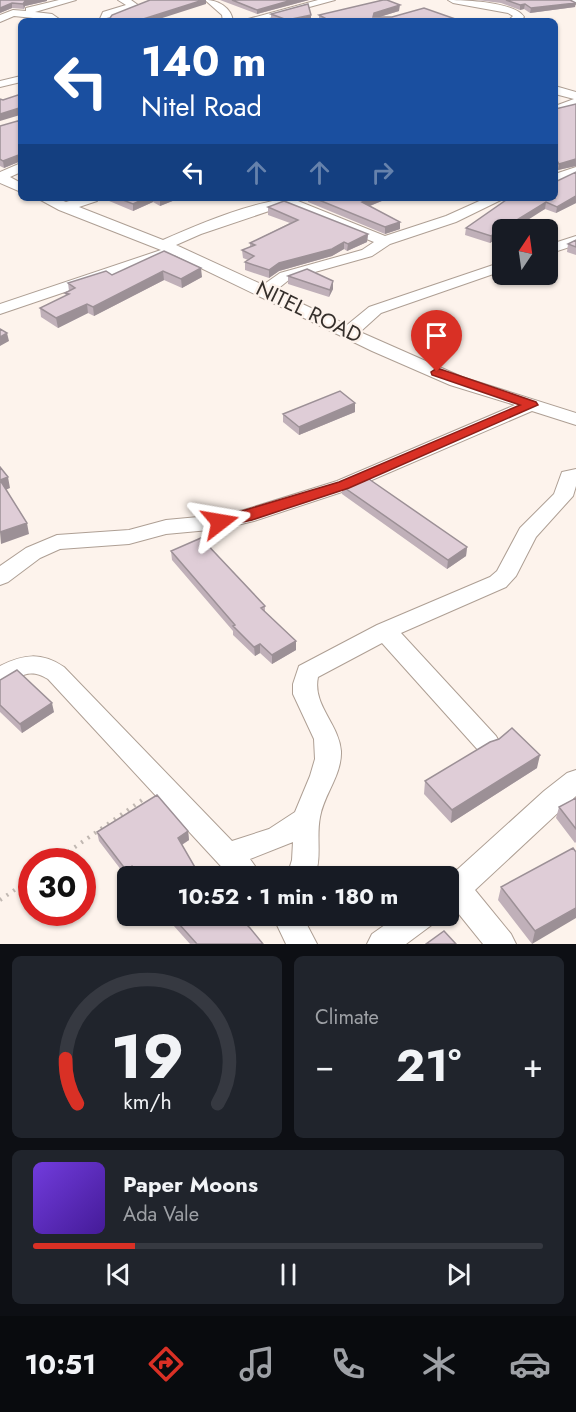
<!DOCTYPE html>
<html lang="en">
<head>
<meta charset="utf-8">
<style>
  :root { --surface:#171b24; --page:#20242c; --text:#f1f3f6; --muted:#9ea1a6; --line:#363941; --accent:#d93025 }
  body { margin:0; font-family:Jost,sans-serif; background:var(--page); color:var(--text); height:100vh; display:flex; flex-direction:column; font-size:22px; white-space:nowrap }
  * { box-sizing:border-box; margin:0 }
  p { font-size:20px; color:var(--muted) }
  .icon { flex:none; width:33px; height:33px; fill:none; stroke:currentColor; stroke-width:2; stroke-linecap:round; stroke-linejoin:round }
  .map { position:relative; height:944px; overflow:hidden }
  .details { display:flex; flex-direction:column; gap:12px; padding:12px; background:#0d0f14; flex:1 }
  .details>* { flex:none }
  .banner { position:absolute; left:18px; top:18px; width:540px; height:183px; border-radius:9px; box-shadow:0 2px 4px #0004; background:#1a4fa0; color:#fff; overflow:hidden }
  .needle { width:39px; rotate:13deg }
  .controls { position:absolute; left:492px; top:219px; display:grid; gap:12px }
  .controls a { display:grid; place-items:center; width:66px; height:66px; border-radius:9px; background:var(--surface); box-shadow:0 2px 4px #0004; font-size:30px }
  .speed { position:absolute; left:18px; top:848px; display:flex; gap:12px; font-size:30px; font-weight:700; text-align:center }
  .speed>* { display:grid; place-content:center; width:78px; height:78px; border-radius:50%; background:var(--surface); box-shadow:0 2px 4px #0004; line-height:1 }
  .speed .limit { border:9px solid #d22; background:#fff; color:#111 }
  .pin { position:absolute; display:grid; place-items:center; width:51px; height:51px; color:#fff; margin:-62px -26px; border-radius:50% 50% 50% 0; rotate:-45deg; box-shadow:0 0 6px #0007 }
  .pin .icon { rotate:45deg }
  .me { position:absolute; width:66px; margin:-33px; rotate:76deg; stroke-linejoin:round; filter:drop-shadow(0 0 4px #0008) }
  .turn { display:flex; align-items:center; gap:21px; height:126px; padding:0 24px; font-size:27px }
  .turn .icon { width:78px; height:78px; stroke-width:2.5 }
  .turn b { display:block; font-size:42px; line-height:51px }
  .lanes { display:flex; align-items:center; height:57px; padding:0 24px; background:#0003; justify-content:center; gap:30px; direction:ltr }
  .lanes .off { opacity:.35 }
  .big { font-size:45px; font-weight:700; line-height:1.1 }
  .details .card { flex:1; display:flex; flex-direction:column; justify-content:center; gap:9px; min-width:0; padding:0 21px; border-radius:9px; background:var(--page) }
  .details .dial { align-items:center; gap:0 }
  .dial svg { height:156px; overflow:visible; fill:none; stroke:var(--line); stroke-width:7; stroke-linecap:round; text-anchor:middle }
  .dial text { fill:var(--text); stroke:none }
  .song { display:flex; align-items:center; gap:18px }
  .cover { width:72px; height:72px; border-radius:9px; background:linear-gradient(135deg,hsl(260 70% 55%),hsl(260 70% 35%)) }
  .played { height:6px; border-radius:3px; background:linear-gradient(90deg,var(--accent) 20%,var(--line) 20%) }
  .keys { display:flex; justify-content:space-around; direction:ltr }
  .heat { display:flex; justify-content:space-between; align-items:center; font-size:33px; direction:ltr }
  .details .tiles { flex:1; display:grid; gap:12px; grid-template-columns:1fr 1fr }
  .card:last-child { grid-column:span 2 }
  .trip { position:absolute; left:117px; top:866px; width:342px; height:60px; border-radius:9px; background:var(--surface); box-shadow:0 2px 4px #0004; font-weight:700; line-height:60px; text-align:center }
  .tabs { display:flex; height:96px; justify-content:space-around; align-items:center; background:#090b0e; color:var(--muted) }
  .tabs .icon { width:42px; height:42px }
  .tabs .selected { color:var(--accent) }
  .tabs b { font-size:27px; color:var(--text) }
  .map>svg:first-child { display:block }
</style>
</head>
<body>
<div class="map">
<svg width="576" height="944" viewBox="0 0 576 944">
  <rect width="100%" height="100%" fill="#fdf3ec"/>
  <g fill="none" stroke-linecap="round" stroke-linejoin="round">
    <defs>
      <path id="minor" d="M59 0H76L35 12 52 14 62 21 14 16 0 22V15L13 10 26 11V8Z
        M118 0H131L138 5 132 10 111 16 109 21H99L103 12 126 5Z
        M205 0C218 0 231 7 233 21H223L222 15Z
        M318 0H335L258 21H241Z
        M448 0C465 0 515 2 524 17L520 21H508L513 16 508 13 453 3Z
        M570 0H576V4Z
        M21 76V82L0 87V81Z
        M555 86 576 92V106L555 114V106L574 99 555 94Z
        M21 163V172L10 177 21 183V192L0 183V172Z
        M576 167V176L555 183V174Z
        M37 198H56L66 202 78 198H99L97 201 79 207 163 240C201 223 260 198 301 198L298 201 385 236 446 216 486 198H505L456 222 390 244 372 256 290 279 275 291 347 325 369 307 502 262V271L381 313 360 332 462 377 576 413V425L532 411 351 489 254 521 220 529 166 534 129 544 60 549 40 558 8 582 0 585V566L26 548 57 535 129 530 166 520 220 515 244 510 337 481 515 405 450 385 372 351 174 255 0 314V304L161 250 59 210ZM284 206 374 242 362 250 280 273 263 285 176 245 201 234Z
        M576 236V245L548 254V245Z
        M576 469V486L573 496 536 537 516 576 506 587 401 633 496 736 500 743 496 750 487 753 478 750 382 643 318 677C312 705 339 724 341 751 342 775 324 794 320 817 316 837 322 856 315 876H287L292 860 293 842 250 859 262 876H230L48 679C27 666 20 679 0 685V666C24 654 41 652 64 667L232 841 269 829 295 812 310 776 315 759 314 739 293 694V684L299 666 377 625 490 577 497 571 520 528 554 494 562 472Z
        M576 770V796L475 890 511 934 516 944H483L454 908 448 910V878L544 791 567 773Z
        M278 915H306L305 921 317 944H286L276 923Z
        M399 915H437L433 924 406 944H367L372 934Z"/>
    </defs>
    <use href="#minor" stroke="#ae9f94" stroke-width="2"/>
    <path stroke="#c1b8b2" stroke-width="4" stroke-dasharray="2 6" stroke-linecap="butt" d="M55 861 145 798
      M0 900 32 878"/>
    <use href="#minor" fill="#fff" fill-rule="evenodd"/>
  </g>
  <path fill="#c0b0b9" d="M0 0H47V1L25 6 24 9 12 8 0 13Z
    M220 0H309L257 14Z
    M477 0H570L575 7 530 13 524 9 520 10 501 3Z
    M399 11 379 17 461 21H319V15Z
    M271 14 311 21H274L271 20Z
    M576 104V166L558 170 555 165V109Z
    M0 126 21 161 4 168 0 166Z
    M576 172V203L556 213 545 209 502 230V235L490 243 465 235 466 228 555 198Z
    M102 198H180L160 206 153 202 133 211Z
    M308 198H389L370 206 400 229 385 234 308 202Z
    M268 207 368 234 367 242 347 251 344 249 332 256 279 271 269 278 245 270V262L248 260 243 258 242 250 250 247V243L290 223 268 215Z
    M576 240V255L567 252 568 244Z
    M164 251 202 277 182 288 164 280 94 316 88 313 58 328 41 317 40 308 66 296 65 293 69 291 68 283 112 275Z
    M288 276 333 289 329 297 288 284Z
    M355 412 299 435 283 422V414Z
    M342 486 467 547 466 556 447 569 342 494Z
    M171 551 265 606V612L296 641V650L272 664 260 653 255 656 233 635V631L172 560Z
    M0 680 54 712 22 733 0 712Z
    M537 768 451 823 424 794 425 781Z
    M576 798V842L575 843 556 818 559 807Z
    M188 831 189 840 182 845 200 876 133 875 128 876V879L99 841 97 832Z
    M576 852 532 944 498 900 501 887Z
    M155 915H237L263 944H190L165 916 157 920Z"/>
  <path fill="#9c9096" d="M30 0H47V1L25 6 24 9 23 4 25 1Z
    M203 0H206V4L153 21H137Z
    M292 0H309L257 14V10Z
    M12 3V8L0 13V8Z
    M576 3 575 7 530 13 531 8Z
    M525 4 524 9 520 10V5Z
    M400 5 399 11 373 19V21L374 13Z
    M311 15V21H287V20Z
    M19 108 20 115 0 121V114Z
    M21 154V161L4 168 3 161Z
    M576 159V166L558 170 559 164Z
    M576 196V203L556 213 557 207Z
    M146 198H153V202L133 211V204Z
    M161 198H180L160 206V199Z
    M372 198H389L362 209V202Z
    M546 202 545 209 512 230H502V235L490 243 491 236Z
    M400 222V229L385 234V227Z
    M368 234 367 242 347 251 348 244Z
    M344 242V249L332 256 279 271 269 278V270L279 263Z
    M201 268 202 277 182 288 181 279Z
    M163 271 164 280 94 316 93 307Z
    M333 281V289L329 297 330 290Z
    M87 304 88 313 58 328 56 318Z
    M7 333 9 341 0 346V337Z
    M355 403V412L299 435V427Z
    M8 477 10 488 3 491 0 480Z
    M27 523 29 534 1 544 0 532Z
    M467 547 466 556 447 569 448 560Z
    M296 641V650L272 664V655Z
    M260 644V653L255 656 254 647Z
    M52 703 54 712 22 733 20 724Z
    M540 755 537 768 451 823 452 810Z
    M188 831 189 840 178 847V838Z
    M132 866 133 875 128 876V879L126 870Z
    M576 908V918L532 944 535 931Z
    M157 915H165V916L157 920Z"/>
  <path fill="#dfcdd7" stroke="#9c9096" stroke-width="1.5" d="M0 0H30L25 1 23 4 12 3 0 8Z
    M150 0H203L137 21H96L110 18 112 15Z
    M232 0H292L257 10Z
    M383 0H387L400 5 374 13 373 17H392L424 8 461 21H330L319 15Z
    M506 0H570L576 3 531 8 525 4 520 5Z
    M308 4 311 15 287 20 271 14Z
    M21 94V109L19 108 0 114V99L3 100Z
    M576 104V159L559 164 555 157V109Z
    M21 120V167V154L3 161 0 159V126Z
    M576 172V196L557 207 546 202 491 236 466 228 509 198H555V182Z
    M118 198H146L133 204Z
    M314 198H372L362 202 400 222 385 227Z
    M284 201 368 234 348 244 344 242 332 249 279 263 269 270 245 262 254 256 242 250 255 245 250 243 298 220 268 207Z
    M576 240V247L568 244Z
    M164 251 201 268 181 279 163 271 93 307 87 304 56 318 40 308 69 294 65 293 75 288 68 283 106 271 112 275Z
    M307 269 333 281 330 290 288 276Z
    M0 329 7 333 0 337Z
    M340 391 355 403 299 427 283 414Z
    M0 467 8 477 0 480 27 523 0 532Z
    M366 477 467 547 448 560 342 486Z
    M201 538 265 606 261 608 296 641 272 655 260 644 254 647 233 626 235 625 171 551Z
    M17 670 52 703 20 724 0 705V680Z
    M512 728 540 755 452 810 425 781 490 742 499 739Z
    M157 795 188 831 178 838 200 876H137L132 866 126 870 97 832Z
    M576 798V829L559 807Z
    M573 848 576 852V908L535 931 501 887Z
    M171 915H237L250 928 263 944H197Z
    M444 931 456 944H426Z"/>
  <path fill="#d93025" stroke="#8d1f18" stroke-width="1.5" d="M437 368 536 402 538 405 349 488 252 520 220 527 215 526 213 522 215 519 339 482 520 405 432 375 431 372Z"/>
  <g text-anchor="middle" stroke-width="5" stroke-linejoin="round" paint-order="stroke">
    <g font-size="21" fill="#36302c" stroke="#fdf3ec">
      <text transform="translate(309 312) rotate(26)" y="7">NITEL ROAD</text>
    </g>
  </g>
</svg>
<div class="controls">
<a><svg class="needle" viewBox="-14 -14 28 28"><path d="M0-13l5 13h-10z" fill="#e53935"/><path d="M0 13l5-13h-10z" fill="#9ea1a6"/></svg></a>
</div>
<div class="speed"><div class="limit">30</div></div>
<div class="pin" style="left:437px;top:372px;background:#d93025"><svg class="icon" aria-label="arrive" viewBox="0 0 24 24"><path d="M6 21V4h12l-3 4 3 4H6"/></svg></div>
<svg class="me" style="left:220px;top:522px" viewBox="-20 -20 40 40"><path d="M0-17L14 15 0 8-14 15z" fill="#d93025" stroke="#fff" stroke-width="4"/></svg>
<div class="trip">10:52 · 1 min · 180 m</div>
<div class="banner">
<div class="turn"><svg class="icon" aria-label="left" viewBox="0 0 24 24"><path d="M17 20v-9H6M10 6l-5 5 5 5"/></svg><div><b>140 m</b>Nitel Road</div></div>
<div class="lanes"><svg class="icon" aria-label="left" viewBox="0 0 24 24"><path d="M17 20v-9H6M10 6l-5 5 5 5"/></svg><svg class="icon off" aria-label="ahead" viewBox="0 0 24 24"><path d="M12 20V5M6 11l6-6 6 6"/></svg><svg class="icon off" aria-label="ahead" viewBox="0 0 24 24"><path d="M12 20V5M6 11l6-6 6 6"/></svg><svg class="icon off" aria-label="right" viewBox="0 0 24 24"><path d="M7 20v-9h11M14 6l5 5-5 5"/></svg></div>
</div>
</div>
<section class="details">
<div class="tiles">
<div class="card dial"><svg viewBox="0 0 100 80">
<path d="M14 69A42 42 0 1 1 86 69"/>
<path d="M14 69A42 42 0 0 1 8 46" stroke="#d93025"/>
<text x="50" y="56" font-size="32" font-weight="700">19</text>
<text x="50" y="72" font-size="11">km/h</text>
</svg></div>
<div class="card"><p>Climate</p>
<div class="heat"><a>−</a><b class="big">21°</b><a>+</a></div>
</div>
<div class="card">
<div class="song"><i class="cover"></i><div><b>Paper Moons</b><p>Ada Vale</p></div></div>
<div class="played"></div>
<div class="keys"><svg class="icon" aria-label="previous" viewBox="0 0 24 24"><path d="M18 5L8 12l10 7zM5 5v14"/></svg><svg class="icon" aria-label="pause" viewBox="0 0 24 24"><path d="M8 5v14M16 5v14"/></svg><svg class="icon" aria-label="next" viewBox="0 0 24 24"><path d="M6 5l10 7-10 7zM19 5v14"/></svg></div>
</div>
</div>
</section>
<nav class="tabs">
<b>10:51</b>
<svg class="icon selected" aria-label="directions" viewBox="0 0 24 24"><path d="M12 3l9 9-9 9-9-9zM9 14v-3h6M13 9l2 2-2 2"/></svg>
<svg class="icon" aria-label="music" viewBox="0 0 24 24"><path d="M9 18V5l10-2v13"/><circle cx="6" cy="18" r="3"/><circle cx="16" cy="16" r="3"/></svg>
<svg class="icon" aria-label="phone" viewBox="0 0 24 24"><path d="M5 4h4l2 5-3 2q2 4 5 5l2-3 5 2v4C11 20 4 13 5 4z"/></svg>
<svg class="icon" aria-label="climate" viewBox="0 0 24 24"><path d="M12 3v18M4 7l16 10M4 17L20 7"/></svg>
<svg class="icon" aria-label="car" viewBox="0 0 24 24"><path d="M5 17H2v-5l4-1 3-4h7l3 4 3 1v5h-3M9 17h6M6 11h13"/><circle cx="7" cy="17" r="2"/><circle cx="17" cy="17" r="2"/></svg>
</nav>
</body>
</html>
